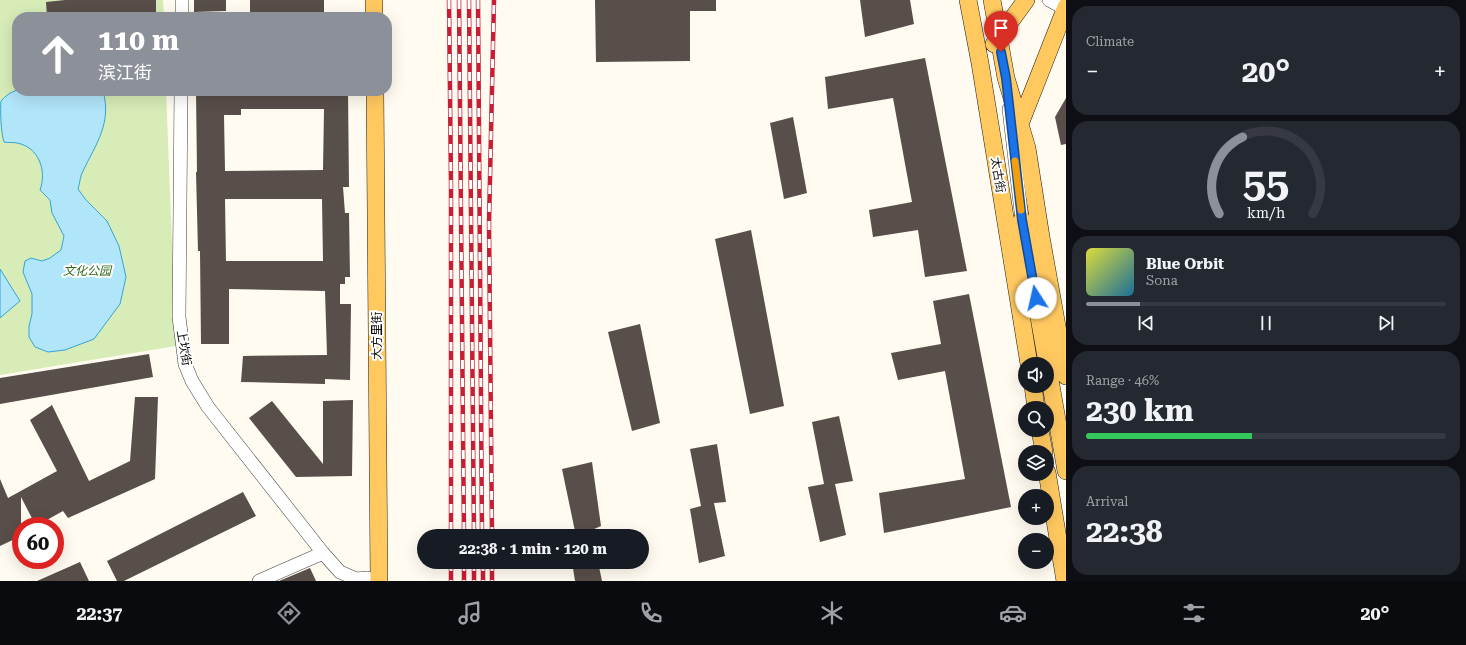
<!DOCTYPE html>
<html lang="en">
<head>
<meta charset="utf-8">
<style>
  :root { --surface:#171b24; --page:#242831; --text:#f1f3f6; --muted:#9ea1a6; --line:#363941; --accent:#8c9099 }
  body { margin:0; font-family:"Roboto Serif","Noto Sans SC",serif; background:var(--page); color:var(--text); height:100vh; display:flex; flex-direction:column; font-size:15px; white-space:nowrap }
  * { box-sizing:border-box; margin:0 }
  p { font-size:13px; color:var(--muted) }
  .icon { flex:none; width:22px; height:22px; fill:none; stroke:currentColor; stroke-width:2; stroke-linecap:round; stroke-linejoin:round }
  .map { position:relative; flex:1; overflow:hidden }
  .side { display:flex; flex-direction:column; gap:6px; padding:6px; background:#0d0f14; width:400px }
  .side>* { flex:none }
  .top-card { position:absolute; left:12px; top:12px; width:380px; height:84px; border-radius:16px; box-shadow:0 4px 16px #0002; background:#8c9099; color:#fff; overflow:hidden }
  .controls { position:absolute; left:1018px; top:357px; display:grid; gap:8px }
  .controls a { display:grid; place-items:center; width:36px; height:36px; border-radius:50%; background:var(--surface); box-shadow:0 4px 16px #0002; font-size:20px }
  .speed { position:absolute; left:12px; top:517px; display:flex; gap:8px; font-size:20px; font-weight:700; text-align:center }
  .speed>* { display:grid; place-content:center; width:52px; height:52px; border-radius:50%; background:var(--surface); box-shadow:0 4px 16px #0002; line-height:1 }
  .speed .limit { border:6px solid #d22; background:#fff; color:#111 }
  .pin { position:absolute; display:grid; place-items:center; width:34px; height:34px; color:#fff; margin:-41px -17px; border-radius:50% 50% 50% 0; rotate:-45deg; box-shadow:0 0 4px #0007 }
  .pin .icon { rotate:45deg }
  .me { position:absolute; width:44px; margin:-22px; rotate:350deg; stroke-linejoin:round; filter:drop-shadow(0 0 3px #0008) }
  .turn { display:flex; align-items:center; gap:14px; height:84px; padding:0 20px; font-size:18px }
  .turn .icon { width:52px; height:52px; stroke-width:2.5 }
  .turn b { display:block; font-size:28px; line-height:34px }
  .big { font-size:30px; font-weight:700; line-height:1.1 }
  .side .card { flex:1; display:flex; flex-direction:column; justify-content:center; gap:6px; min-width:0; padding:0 14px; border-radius:16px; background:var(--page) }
  .side .dial { align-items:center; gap:0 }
  .dial svg { height:104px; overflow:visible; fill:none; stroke:var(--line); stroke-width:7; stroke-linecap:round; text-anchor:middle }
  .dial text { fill:var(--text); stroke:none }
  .song { display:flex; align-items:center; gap:12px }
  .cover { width:48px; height:48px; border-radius:6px; background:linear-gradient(135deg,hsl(60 70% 55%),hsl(200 70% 35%)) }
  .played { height:4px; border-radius:2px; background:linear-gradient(90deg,var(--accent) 15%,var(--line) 15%) }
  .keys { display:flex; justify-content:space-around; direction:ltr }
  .heat { display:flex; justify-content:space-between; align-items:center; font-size:22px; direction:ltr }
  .charge { height:6px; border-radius:3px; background:linear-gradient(90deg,#34c759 46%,var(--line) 0) }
  .trip { position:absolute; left:417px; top:529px; width:232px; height:40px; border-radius:20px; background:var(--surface); box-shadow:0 4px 16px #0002; font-weight:700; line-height:40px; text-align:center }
  .dock { display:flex; height:64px; justify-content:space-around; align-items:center; background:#090b0e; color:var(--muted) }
  .dock .icon { width:28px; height:28px }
  .dock .on { color:var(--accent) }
  .dock b { font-size:18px; color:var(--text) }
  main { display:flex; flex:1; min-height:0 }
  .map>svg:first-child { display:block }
</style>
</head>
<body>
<main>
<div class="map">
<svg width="1066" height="581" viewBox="0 0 1066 581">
  <rect width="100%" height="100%" fill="#fffbf0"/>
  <path fill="#d7ecb7" d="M0 0H163L164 17H17V91H166L176 346 0 375Z"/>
  <path fill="#b1e5fa" stroke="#34a4d5" d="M17 90V91H103C112 123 96 144 83 171 80 176 80 183 78 189L86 200 107 221 119 246 126 277 120 304 94 339 65 350 48 352 35 347 29 337V326L32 314V294L23 272 25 261 31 258 42 261 50 258 61 250 64 236 52 213 50 200 40 190C47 171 39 147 17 143 13 142 8 143 4 142 1 134 0 109 1 101 5 96 11 92 17 90Z
    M0 269 20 301 0 318Z"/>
  <path fill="#584e4a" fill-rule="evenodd" d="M65 0H156V17H47L46 2Z
    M194 0H226V11L194 12Z
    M250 0H324V14H250Z
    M595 0H716V11H690V61L596 62Z
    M860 0H910L914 24 865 37Z
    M925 58 967 271 925 277 918 230 873 237 869 210 912 202 893 98 828 109 825 77Z
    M196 91H348L349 187H343L345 213H349L350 277H345V284H340V304H351L350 380 325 379V384L241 382 243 356 327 355 325 291 229 289V344H201L200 251H198L196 172H197ZM241 109H324L323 170 225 171 224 115H241ZM225 199H322L323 261H226Z
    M1066 98V144L1061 145 1055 117Z
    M793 117 807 193 784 199 770 123Z
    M751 230 784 406 750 414 715 239Z
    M969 294 1011 507 884 533 879 493 965 479 945 371 898 380 891 353 941 344 933 301Z
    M640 324 660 423 632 431 608 332Z
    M149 354 153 377 0 404V378Z
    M135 397H158L155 479 68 518 63 511 36 526 21 497V536L0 546V479L8 498 57 471 30 420 52 405 89 481 130 461Z
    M353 400 352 476 296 477 249 418 272 401 323 464V401Z
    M839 416 853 481 835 484 846 535 820 542 808 487 824 484 812 422Z
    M717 444 726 502 714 503 725 556 699 563 690 509 701 506 690 449Z
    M592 462 601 526 592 530 593 536H576L562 469Z
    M243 492 256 516 124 581H117L107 561Z
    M80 562 89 581H37Z
    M572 562H598L602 581H575Z
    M310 568 316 581H279Z"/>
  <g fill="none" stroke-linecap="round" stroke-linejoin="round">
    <defs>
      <path id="minor" d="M1049 0 1066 9
        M182 17V0
        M181 91 179 317 185 364 192 381 208 407 323 553 340 572 356 579 368 578
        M1009 109 1022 220
        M259 581 323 553"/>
      <path id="major" d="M374 0V17
        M968 0 980 63 1029 364
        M992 0 1006 78 1027 148 1041 237 1066 376
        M994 44 1026 0
        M375 91 379 581
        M1020 124 1066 7
        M1022 220 1066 471
        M1033 386 1036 408
        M1040 430 1044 452
        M1047 472 1065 581"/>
    </defs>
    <use href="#minor" stroke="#414141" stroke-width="14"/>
    <use href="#major" stroke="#1f1f1f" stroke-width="18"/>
    <use href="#minor" stroke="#fff" stroke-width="13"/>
    <use href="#major" stroke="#ffc960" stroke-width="17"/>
    <defs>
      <path id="rail" d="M449 0 451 184V536
        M459 0 464 536
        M469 0 474 536
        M478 0 482 536
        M492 536 489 223 494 0
        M451 562V581
        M464 562V581
        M474 562V581
        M483 562V581
        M492 562V581"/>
    </defs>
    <use href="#rail" stroke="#c71e35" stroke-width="4.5"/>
    <use href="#rail" stroke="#fff" stroke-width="3" stroke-dasharray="9" stroke-linecap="butt"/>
  </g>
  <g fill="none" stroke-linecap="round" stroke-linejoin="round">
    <defs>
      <path id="route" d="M1001 52 1006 78 1022 220 1036 298"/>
    </defs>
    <use href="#route" stroke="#114b97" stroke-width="10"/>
    <use href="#route" stroke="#1a73e8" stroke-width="7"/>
    <path stroke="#f59e0b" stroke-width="7" d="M1015 161 1021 210"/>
  </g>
  <g text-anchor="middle" stroke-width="4" stroke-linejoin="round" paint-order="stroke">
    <g font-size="12" fill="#0e0e0e" stroke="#fff">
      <text transform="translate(998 175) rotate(81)" y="4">太古街</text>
      <text transform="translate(377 336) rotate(-90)" y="4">大方里街</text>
      <text transform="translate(184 348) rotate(80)" y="4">上坎街</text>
    </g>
    <g font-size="12" font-style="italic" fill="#326a1a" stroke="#fff">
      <text x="87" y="275">文化公园</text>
    </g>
  </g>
</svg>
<div class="controls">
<a><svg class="icon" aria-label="sound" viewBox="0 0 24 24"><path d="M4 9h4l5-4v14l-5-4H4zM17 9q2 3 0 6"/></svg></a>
<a><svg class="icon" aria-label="search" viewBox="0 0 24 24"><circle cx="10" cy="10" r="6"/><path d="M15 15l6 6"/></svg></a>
<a><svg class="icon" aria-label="layers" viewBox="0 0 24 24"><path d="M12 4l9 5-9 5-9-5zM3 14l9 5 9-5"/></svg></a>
<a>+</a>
<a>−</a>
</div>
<div class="speed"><div class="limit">60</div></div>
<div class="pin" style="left:1001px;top:52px;background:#d93025"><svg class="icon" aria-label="arrive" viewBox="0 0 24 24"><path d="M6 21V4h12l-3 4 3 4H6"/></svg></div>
<svg class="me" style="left:1036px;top:298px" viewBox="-20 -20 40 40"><circle r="19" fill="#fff"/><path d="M0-13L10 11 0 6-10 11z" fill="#1a73e8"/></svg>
<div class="trip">22:38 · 1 min · 120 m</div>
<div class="top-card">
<div class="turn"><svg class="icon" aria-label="ahead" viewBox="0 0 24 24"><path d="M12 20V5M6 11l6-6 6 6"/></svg><div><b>110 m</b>滨江街</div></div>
</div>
</div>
<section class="side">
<div class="card"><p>Climate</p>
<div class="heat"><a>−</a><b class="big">20°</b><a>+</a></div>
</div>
<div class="card dial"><svg viewBox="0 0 100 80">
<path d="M14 69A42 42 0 1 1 86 69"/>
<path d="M14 69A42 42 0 0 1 32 10" stroke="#8c9099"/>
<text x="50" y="56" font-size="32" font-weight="700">55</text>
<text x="50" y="72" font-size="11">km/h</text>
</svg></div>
<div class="card">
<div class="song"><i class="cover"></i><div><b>Blue Orbit</b><p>Sona</p></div></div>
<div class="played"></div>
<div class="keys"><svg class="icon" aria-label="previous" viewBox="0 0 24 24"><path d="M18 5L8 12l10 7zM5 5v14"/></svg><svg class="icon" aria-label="pause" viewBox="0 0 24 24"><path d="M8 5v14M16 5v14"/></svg><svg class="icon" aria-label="next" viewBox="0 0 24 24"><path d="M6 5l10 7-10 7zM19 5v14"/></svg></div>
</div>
<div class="card"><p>Range · 46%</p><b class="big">230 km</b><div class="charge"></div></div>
<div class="card"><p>Arrival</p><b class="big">22:38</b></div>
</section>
</main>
<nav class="dock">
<b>22:37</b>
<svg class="icon on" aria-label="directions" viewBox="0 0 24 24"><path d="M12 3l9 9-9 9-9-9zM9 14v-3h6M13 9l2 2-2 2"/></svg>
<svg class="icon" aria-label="music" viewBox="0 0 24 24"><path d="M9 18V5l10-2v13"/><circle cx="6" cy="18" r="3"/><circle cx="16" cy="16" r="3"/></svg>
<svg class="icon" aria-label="phone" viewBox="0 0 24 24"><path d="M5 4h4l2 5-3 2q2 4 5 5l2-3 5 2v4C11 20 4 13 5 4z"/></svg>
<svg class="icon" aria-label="climate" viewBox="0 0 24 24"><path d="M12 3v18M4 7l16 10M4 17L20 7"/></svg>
<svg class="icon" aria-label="car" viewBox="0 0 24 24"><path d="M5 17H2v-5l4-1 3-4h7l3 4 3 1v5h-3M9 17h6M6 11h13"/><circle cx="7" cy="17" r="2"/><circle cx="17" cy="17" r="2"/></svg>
<svg class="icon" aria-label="filters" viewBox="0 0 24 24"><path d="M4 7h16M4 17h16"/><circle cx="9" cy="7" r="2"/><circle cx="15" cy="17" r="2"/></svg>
<b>20°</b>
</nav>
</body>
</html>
